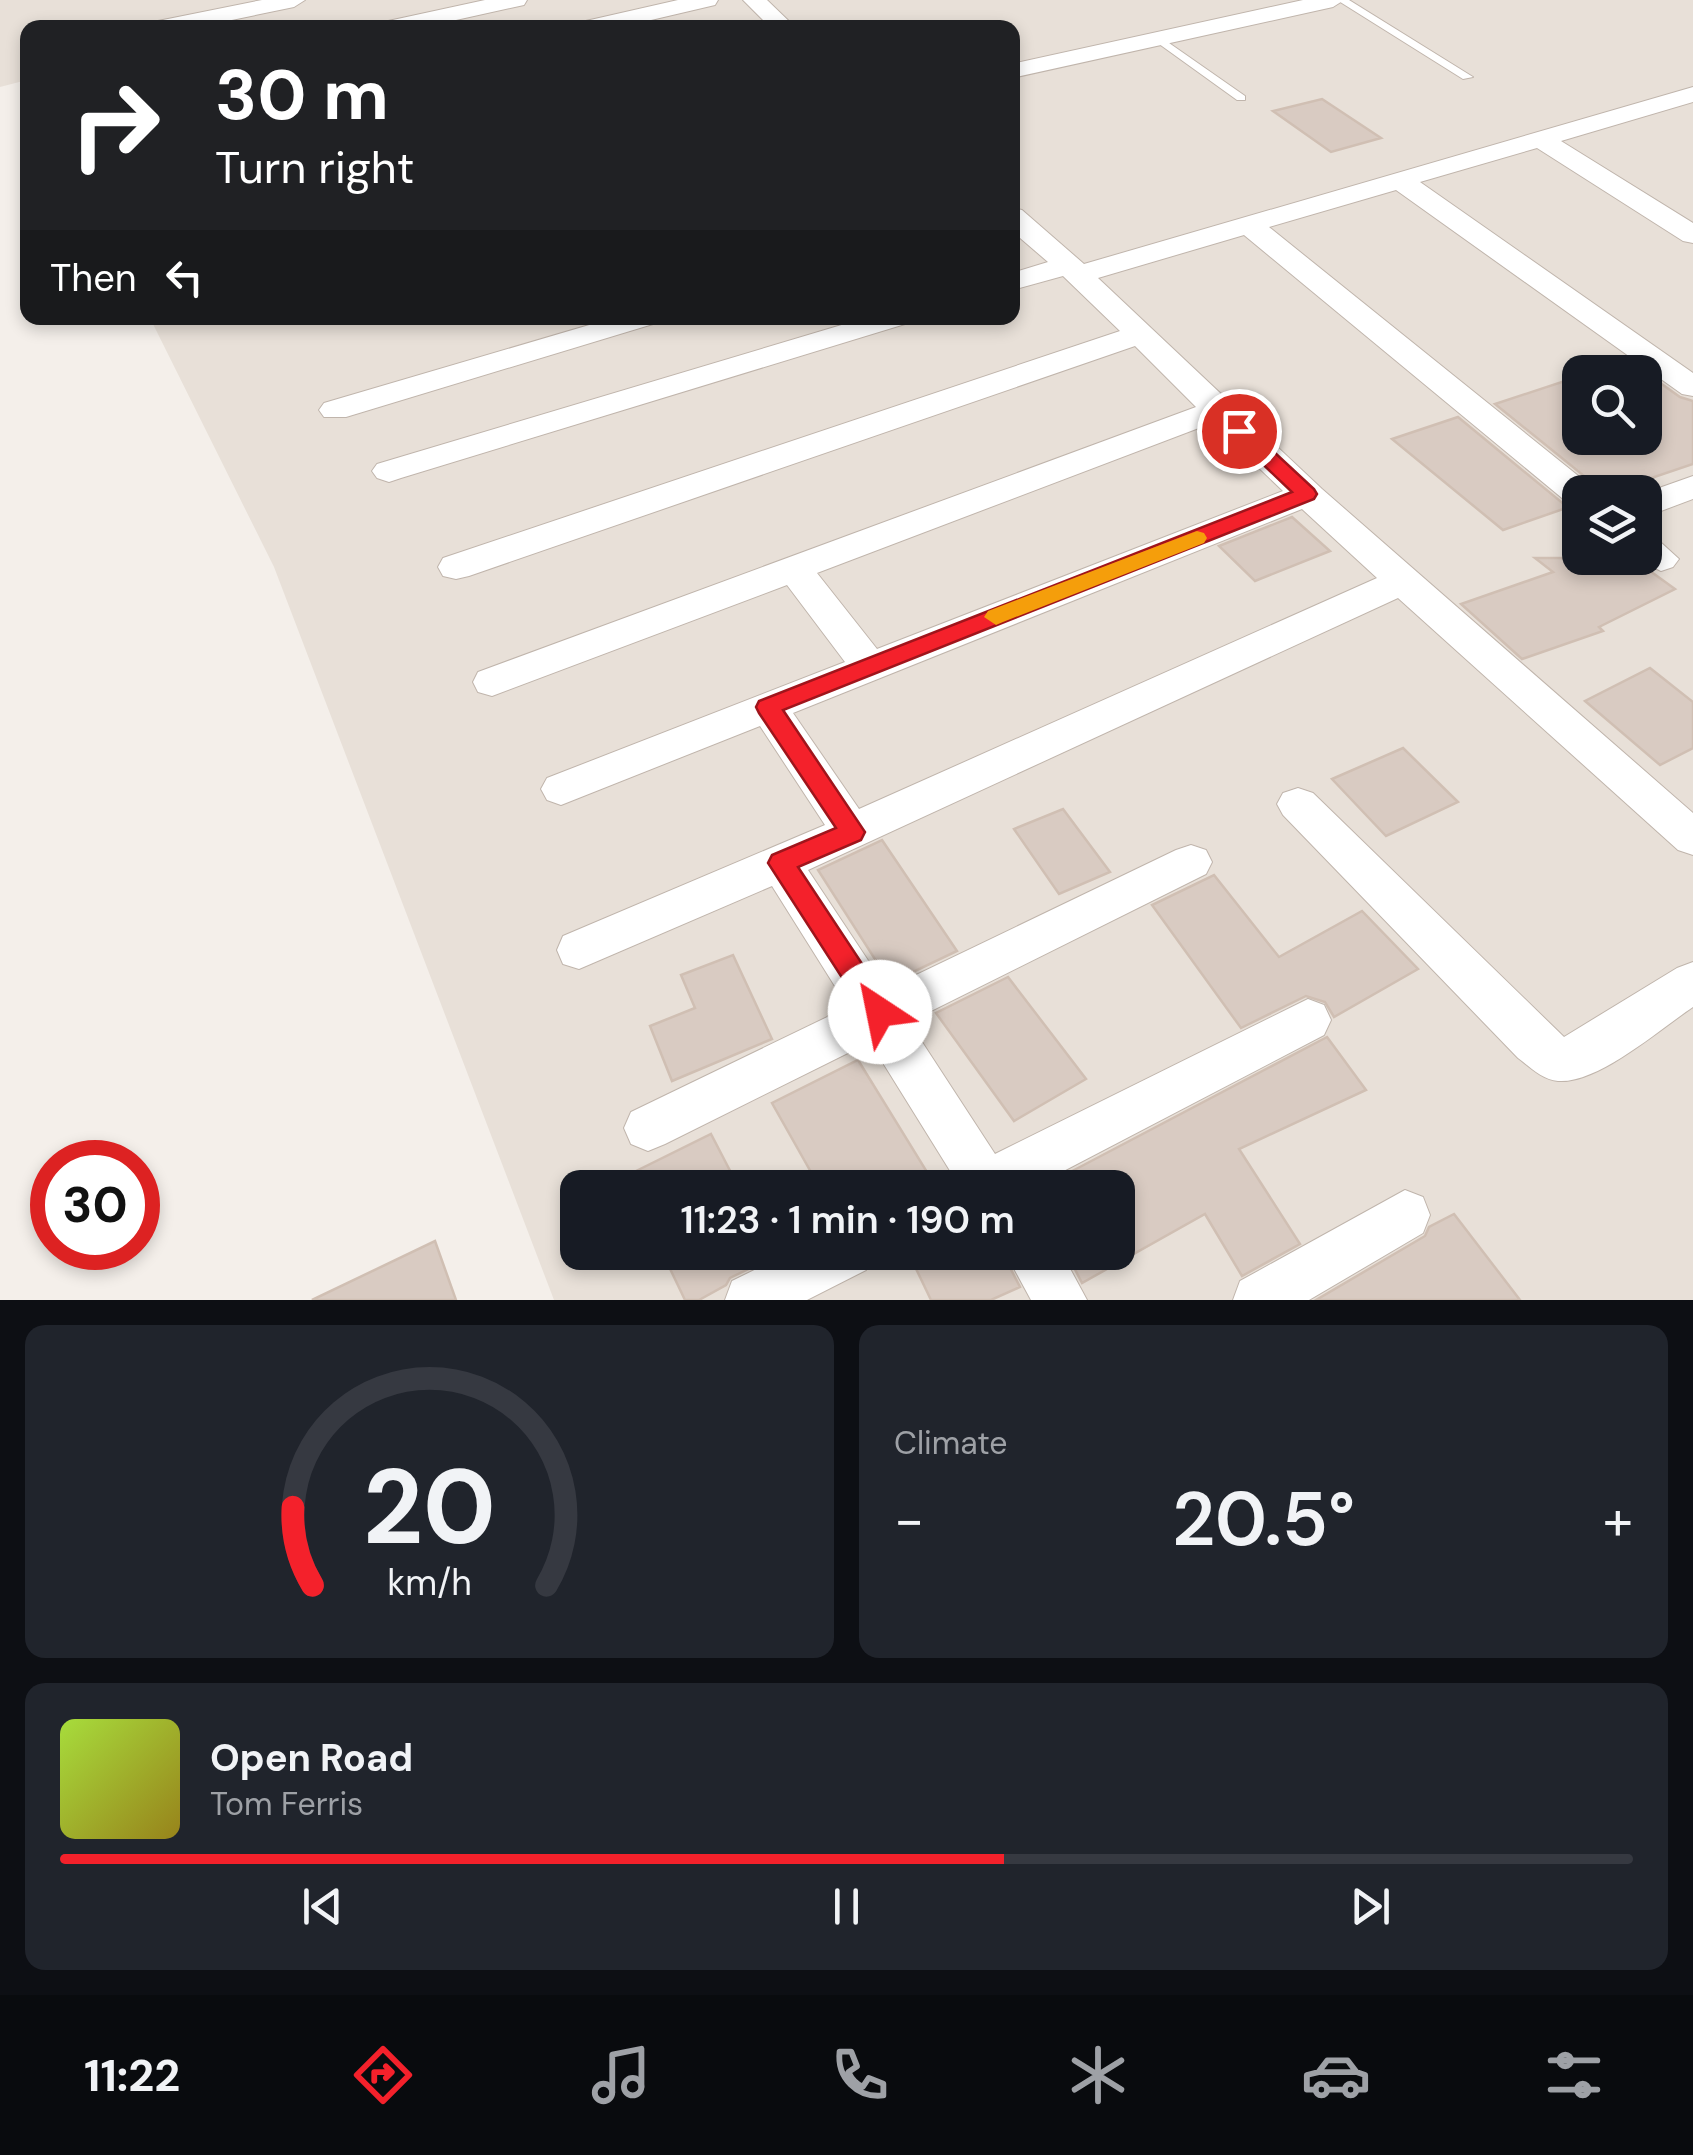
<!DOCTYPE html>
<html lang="en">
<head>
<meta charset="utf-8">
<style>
  :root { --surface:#171b24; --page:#20242c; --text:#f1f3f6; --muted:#9ea1a6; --line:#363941; --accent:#f4212b }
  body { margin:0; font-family:"DM Sans",sans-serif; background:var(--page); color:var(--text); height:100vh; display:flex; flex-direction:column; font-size:38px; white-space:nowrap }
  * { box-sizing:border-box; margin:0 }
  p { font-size:32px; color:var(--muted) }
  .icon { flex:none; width:55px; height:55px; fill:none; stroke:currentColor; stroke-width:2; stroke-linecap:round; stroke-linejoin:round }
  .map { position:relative; height:1300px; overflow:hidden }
  .panel { display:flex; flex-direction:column; gap:25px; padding:25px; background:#0d0f14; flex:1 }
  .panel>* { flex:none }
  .hud { position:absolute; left:20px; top:20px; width:1000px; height:305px; border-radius:20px; box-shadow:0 5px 15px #0003; background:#202124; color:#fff; overflow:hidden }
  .buttons { position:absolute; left:1562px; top:355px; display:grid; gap:20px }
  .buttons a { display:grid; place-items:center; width:100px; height:100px; border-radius:20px; background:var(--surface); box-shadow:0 5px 15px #0003; font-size:50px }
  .speed { position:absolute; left:30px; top:1140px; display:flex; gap:20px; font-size:50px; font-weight:700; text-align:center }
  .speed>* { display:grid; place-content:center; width:130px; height:130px; border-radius:50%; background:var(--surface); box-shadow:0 5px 15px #0003; line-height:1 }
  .speed .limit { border:15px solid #d22; background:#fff; color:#111 }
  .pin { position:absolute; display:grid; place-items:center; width:85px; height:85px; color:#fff; margin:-42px; border:5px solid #fff; border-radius:50%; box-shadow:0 2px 10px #0007 }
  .me { position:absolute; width:110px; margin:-55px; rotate:326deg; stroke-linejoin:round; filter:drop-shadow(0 0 8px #0008) }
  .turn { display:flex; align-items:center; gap:35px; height:210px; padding:0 30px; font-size:45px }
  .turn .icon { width:130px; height:130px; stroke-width:2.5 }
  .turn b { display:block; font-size:70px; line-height:85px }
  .then { display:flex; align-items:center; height:95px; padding:0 30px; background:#0003; gap:20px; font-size:38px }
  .big { font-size:75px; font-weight:600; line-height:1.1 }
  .panel .widget { flex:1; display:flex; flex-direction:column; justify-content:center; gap:15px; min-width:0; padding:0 35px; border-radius:20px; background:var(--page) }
  .panel .dial { align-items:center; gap:0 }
  .dial svg { height:260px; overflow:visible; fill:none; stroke:var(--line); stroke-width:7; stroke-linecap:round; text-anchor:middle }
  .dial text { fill:var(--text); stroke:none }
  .song { display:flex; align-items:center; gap:30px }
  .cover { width:120px; height:120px; border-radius:15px; background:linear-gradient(135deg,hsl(80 70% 55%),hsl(50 70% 35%)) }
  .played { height:10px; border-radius:5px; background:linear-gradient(90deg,var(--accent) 60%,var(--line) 60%) }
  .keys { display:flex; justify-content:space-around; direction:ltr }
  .heat { display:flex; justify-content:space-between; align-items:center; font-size:55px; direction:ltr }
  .panel .tiles { flex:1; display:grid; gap:25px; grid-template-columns:1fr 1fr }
  .widget:last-child { grid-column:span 2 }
  .trip { position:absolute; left:560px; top:1170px; width:575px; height:100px; border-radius:20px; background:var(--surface); box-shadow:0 5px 15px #0003; font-weight:600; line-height:100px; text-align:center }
  .dock { display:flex; height:160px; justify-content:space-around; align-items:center; background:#090b0e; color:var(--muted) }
  .dock .icon { width:70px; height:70px }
  .dock .on { color:var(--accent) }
  .dock b { font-size:45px; color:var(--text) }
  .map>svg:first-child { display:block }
</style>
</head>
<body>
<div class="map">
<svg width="1693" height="1300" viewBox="0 0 1693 1300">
  <rect width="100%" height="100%" fill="#f4efea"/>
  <path fill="#e8e0d8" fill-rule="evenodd" d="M0 0H1693V1300H554L274 567 150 318H1012V28H28L27 80 0 87ZM1580 372H1645V438H1580ZM1580 492H1645V558H1580ZM578 1188H1118V1252H578Z"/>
  <path fill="#d9cbc2" stroke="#d0bfb3" stroke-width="2.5" d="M1322 99 1381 138 1331 152 1273 111Z
    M1628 360 1680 397 1693 401V464L1610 492H1599L1594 484 1495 404 1580 376V438H1645V372H1589Z
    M1458 417 1566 506 1569 507 1503 530 1392 439Z
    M1292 517 1330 551 1255 581 1219 546Z
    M1535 558H1632L1675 589 1599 627 1603 631 1522 659 1461 604 1553 572Z
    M1650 668 1693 702V748L1660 765 1585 701Z
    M1403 748 1458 802 1386 836 1332 779Z
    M1063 809 1110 872 1059 894 1014 829Z
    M882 840 957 951 909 974 906 970 887 978 818 870Z
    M1214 875 1279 957 1362 911 1418 969 1334 1017 1325 1002 1306 996 1241 1028 1152 905Z
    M733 955 772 1039 672 1081 650 1026 695 1008 681 975Z
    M1008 977 1086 1079 1014 1121 936 1013Z
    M1327 1037 1366 1090 1239 1149 1300 1244 1242 1276 1205 1214 1082 1283 1066 1252H1118V1188H1040Z
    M858 1060 927 1172 900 1188H820L772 1103Z
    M711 1134 739 1188H631L626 1176Z
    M1454 1214 1520 1300H1316L1425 1236 1429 1227Z
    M435 1241 456 1300H312Z
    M662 1252H773L775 1256 730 1278 726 1285 699 1300H685Z
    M908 1252H1002L1020 1287 991 1300H931Z"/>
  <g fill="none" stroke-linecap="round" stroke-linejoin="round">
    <defs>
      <path id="service" d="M1337 0H1349L1473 77 1463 79Z
        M1159 36 1245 96V100H1237L1155 41 1154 39Z"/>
      <path id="minor" d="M262 0H305L294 7 193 28H147L158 21Z
        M485 0H527L524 5 420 28H376L379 23Z
        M678 0H718L715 5 617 28H574L577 23Z
        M743 0H767L796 28H771Z
        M1303 0H1344L1333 7 1012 78V64Z
        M1693 87V102L1561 141 1693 223V243L1683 241 1537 148 1420 182 1693 373V396L1682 394 1396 190 1269 227 1592 487 1595 492H1580V506L1568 503 1244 235 1098 278 1322 489 1693 813V855L1678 850 1398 598 808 870 887 989 1176 850 1191 845 1206 850 1212 862 1206 874 909 1022 995 1154 1308 999 1324 1005 1331 1020 1324 1035 1031 1188H954L957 1182 870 1042 665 1144 648 1151 631 1144 624 1128 631 1112 848 1007 772 886 579 969 563 964 557 950 563 936 825 825 760 726 561 805 547 800 541 789 547 778 845 662 787 585 492 696 478 692 473 682 478 672 1196 407 1135 346 469 576 456 579 443 576 438 567 443 558 1120 331 1063 276 1012 290V273L1048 262 1012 231V208L1022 210 1084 264ZM1212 423 1283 491 877 649 817 573ZM1302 509 1377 578 859 809 793 713Z
        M613 318H658L653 324 346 417H324L319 410 324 403Z
        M865 318H910L905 324 401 478 389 482 377 478 372 471 377 464Z
        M1693 476V499L1645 517V493Z
        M1645 535 1657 539 1679 559 1673 567 1661 571 1635 558H1645Z
        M1298 788 1313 793 1564 1037 1677 968 1693 962V1007C1660 1029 1598 1084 1558 1081 1543 1080 1530 1067 1518 1058L1283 815 1277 804 1283 793Z
        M1405 1190 1423 1197 1430 1215 1423 1233 1309 1300H1233L1240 1281Z
        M791 1252H874L866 1270 807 1300H725L732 1281Z
        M1005 1252H1061L1087 1300H1031Z"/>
    </defs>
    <use href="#service" stroke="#c0b5ac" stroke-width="2"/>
    <use href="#minor" stroke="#c0b5ac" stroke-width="2"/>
    <use href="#service" fill="#fff" fill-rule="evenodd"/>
    <use href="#minor" fill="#fff" fill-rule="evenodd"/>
  </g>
  <path fill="#f4212b" stroke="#9f151c" stroke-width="2.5" d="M1239 425 1246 426 1314 489 1317 494 1314 499 783 710 865 832 861 840 798 867 894 1012 890 1021 880 1025 870 1021 768 863 772 855 836 828 759 713 756 707 759 701 1292 492 1232 435 1229 431Z"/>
  <path fill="#f59e0b" d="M1197 531 1204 533 1207 538 1204 543 1003 622 996 625 984 617 988 611Z"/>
</svg>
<div class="buttons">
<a><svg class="icon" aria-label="search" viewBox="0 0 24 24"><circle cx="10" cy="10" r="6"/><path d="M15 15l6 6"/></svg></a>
<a><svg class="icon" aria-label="layers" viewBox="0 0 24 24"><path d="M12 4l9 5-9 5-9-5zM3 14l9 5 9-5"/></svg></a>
</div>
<div class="speed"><div class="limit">30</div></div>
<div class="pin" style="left:1239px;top:431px;background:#d93025"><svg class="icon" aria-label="arrive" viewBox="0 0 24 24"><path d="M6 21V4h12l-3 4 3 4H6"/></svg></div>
<svg class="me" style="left:880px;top:1012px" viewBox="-20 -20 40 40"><circle r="19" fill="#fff"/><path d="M0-13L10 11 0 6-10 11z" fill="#f4212b"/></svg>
<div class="trip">11:23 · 1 min · 190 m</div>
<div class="hud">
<div class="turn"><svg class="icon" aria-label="right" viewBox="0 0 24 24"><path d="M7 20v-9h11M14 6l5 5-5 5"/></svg><div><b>30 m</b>Turn right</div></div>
<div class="then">Then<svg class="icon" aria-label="left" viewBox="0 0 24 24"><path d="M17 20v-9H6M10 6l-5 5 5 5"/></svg></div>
</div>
</div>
<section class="panel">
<div class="tiles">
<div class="widget dial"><svg viewBox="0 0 100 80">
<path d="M14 69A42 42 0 1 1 86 69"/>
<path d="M14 69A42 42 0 0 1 8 45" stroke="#f4212b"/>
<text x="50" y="56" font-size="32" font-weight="700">20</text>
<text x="50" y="72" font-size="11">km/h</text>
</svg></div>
<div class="widget"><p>Climate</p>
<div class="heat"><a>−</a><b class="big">20.5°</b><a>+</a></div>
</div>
<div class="widget">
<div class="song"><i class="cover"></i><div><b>Open Road</b><p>Tom Ferris</p></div></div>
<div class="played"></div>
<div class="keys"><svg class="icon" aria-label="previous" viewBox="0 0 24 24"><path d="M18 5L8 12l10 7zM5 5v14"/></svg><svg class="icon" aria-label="pause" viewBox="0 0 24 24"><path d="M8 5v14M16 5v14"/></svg><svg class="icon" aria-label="next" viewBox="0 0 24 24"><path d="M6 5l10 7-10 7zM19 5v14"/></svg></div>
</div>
</div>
</section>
<nav class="dock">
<b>11:22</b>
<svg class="icon on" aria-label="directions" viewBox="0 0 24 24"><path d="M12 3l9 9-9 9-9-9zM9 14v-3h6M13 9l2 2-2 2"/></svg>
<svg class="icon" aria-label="music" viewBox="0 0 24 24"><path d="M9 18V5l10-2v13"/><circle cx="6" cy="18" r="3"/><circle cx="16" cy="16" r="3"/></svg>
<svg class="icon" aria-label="phone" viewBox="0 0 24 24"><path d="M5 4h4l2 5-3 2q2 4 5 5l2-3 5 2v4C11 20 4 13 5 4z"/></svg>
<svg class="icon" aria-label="climate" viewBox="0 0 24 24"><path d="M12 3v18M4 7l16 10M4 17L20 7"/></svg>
<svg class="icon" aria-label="car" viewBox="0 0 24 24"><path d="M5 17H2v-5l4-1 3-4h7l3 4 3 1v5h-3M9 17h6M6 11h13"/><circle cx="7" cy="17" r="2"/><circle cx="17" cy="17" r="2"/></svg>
<svg class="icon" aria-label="filters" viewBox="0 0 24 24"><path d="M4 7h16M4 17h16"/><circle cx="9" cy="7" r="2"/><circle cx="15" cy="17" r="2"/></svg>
</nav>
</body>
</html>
